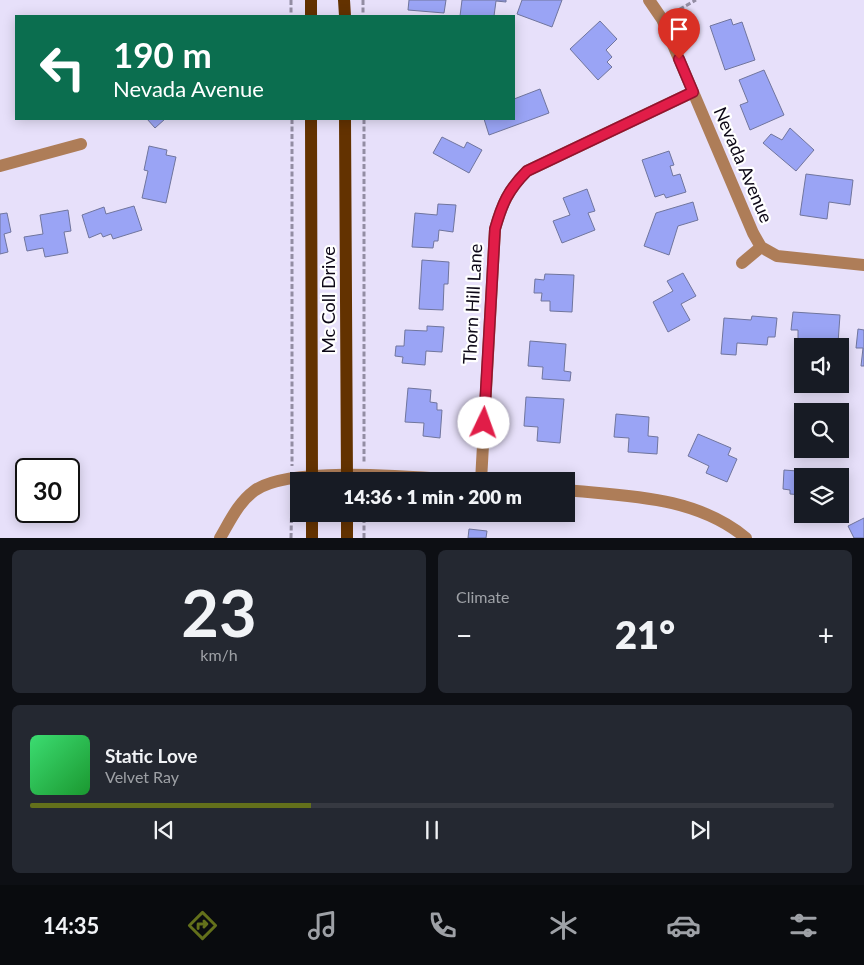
<!DOCTYPE html>
<html lang="en">
<head>
<meta charset="utf-8">
<style>
  :root { --surface:#171b24; --page:#242831; --text:#f1f3f6; --muted:#9ea1a6; --line:#363941; --accent:#63701b }
  body { margin:0; font-family:Lato,sans-serif; background:var(--page); color:var(--text); height:100vh; display:flex; flex-direction:column; font-size:19px; white-space:nowrap }
  * { box-sizing:border-box; margin:0 }
  p { font-size:16px; color:var(--muted) }
  .icon { flex:none; width:28px; height:28px; fill:none; stroke:currentColor; stroke-width:2; stroke-linecap:round; stroke-linejoin:round }
  .map { position:relative; height:538px; overflow:hidden }
  .drawer { display:flex; flex-direction:column; gap:12px; padding:12px; background:#0d0f14; flex:1 }
  .drawer>* { flex:none }
  .hud { position:absolute; left:15px; top:15px; width:500px; height:105px; border-radius:0px; box-shadow:0 2px 12px #0003; background:#0b6e4f; color:#fff; overflow:hidden }
  .tools { position:absolute; left:794px; top:338px; display:grid; gap:10px }
  .tools a { display:grid; place-items:center; width:55px; height:55px; border-radius:0px; background:var(--surface); box-shadow:0 2px 12px #0003; font-size:25px }
  .speed { position:absolute; left:15px; top:458px; display:flex; gap:10px; font-size:25px; font-weight:700; text-align:center }
  .speed>* { display:grid; place-content:center; width:65px; height:65px; border-radius:50%; background:var(--surface); box-shadow:0 2px 12px #0003; line-height:1 }
  .speed .limit { border:2px solid #111; border-radius:8px; background:#fff; color:#111 }
  .pin { position:absolute; display:grid; place-items:center; width:42px; height:42px; color:#fff; margin:-51px -21px; border-radius:50% 50% 50% 0; rotate:-45deg; box-shadow:0 0 5px #0007 }
  .pin .icon { rotate:45deg }
  .me { position:absolute; width:55px; margin:-28px; rotate:3deg; stroke-linejoin:round; filter:drop-shadow(0 0 4px #0008) }
  .turn { display:flex; align-items:center; gap:18px; height:105px; padding:0 15px; font-size:22px }
  .turn .icon { width:65px; height:65px; stroke-width:2.5 }
  .turn b { display:block; font-size:35px; line-height:42px }
  .big { font-size:38px; font-weight:800; line-height:1.1 }
  .drawer .widget { flex:1; display:flex; flex-direction:column; justify-content:center; gap:8px; min-width:0; padding:0 18px; border-radius:8px; background:var(--page) }
  .drawer .dial { align-items:center; gap:0 }
  .dial b { font-size:65px; line-height:1 }
  .song { display:flex; align-items:center; gap:15px }
  .cover { width:60px; height:60px; border-radius:8px; background:linear-gradient(135deg,hsl(140 70% 55%),hsl(130 70% 35%)) }
  .played { height:5px; border-radius:2px; background:linear-gradient(90deg,var(--accent) 35%,var(--line) 35%) }
  .keys { display:flex; justify-content:space-around; direction:ltr }
  .heat { display:flex; justify-content:space-between; align-items:center; font-size:28px; direction:ltr }
  .drawer .tiles { flex:1; display:grid; gap:12px; grid-template-columns:1fr 1fr }
  .widget:last-child { grid-column:span 2 }
  .trip { position:absolute; left:290px; top:472px; width:285px; height:50px; border-radius:0px; background:var(--surface); box-shadow:0 2px 12px #0003; font-weight:800; line-height:50px; text-align:center }
  .menu { display:flex; height:80px; justify-content:space-around; align-items:center; background:#090b0e; color:var(--muted) }
  .menu .icon { width:35px; height:35px }
  .menu .active { color:var(--accent) }
  .menu b { font-size:22px; color:var(--text) }
  .map>svg:first-child { display:block }
</style>
</head>
<body>
<div class="map">
<svg width="864" height="538" viewBox="0 0 864 538">
  <rect width="100%" height="100%" fill="#e7e0fa"/>
  <path fill="#9aa4f5" stroke="#70759d" d="M409 0H446L444 13 408 10Z
    M462 0H506V2L496 1 494 16H460Z
    M522 0H562L552 27 517 14Z
    M731 19 733 25 742 22 755 60 725 70 710 26Z
    M600 21 617 39 606 50 612 57 607 62 612 67 598 80 570 49Z
    M764 70 784 115 750 130 740 105 748 102 739 80Z
    M540 89 549 113 489 135 484 119H514V99Z
    M147 119H165L155 128Z
    M790 128 814 150 796 171 763 143 771 134 782 140Z
    M442 137 464 148 467 142 482 150 469 173 433 153Z
    M149 146 167 150 166 155 176 157 166 203 142 198 148 171 144 170Z
    M669 151 674 165 670 166 673 176 680 174 686 192 666 198 664 194 655 197 642 160Z
    M806 174 853 180 850 205 829 202 827 219 800 215Z
    M587 189 595 211 588 213 595 230 562 243 553 221 570 215 563 198Z
    M693 202 698 220 678 226 669 255 644 246 656 213Z
    M438 204 456 205 453 232 439 230 438 241H434L433 248 412 247 415 213 437 215Z
    M134 206 142 230 113 239 111 234 103 237 101 233 89 238 82 215 104 207 106 214Z
    M68 210 71 231 64 232 68 253 45 257 43 248 27 251 24 237 43 234 40 215Z
    M7 213 11 232 4 234 8 252 0 254V214Z
    M422 260 449 262 448 284H444L443 310 419 309Z
    M683 273 696 296 681 304 690 320 668 332 653 302 673 291 667 281Z
    M545 274 574 275 572 312 550 311V301H541L542 293H534L535 279 544 280Z
    M793 312 840 315 838 343 798 340V330H791Z
    M752 316 777 318 775 337H768L767 345 737 343 736 355 721 354 724 318 751 320Z
    M427 326 444 327 442 352 426 351 425 365 402 363 403 357 395 356 396 346H404L405 330 427 331Z
    M858 329 864 330V366H861L863 348H856Z
    M530 341 566 344 564 371 571 372 570 381 542 379 543 367 528 366Z
    M408 388 431 390 430 402 437 403V410H442L440 438 423 436 424 423 405 422Z
    M526 397 564 399 560 443 537 441 538 427 524 426Z
    M616 414 649 417 648 436 658 437 657 454 628 452 629 438 614 437Z
    M698 434 731 448 728 455 737 459 727 482 706 473 709 466 688 456Z
    M784 470 824 473V476H802V495L790 494V490L783 489Z
    M864 518V538H854L848 526Z
    M469 529 487 531 486 538H468Z"/>
  <g fill="none" stroke-linecap="round" stroke-linejoin="round">
    <path stroke="#938da3" stroke-width="3" stroke-dasharray="5 2.5" stroke-linecap="butt" d="M291 0V16
      M363 0V16
      M673 13 696 0
      M292 119V466
      M364 119V463
      M291 538 292 492
      M364 538V514"/>
    <path stroke="#ae7d58" stroke-width="12" d="M649 0 662 19 753 233 761 247 777 256 864 265
      M0 166 81 144
      M742 263 761 247
      M481 481 495 229C502 204 508 190 527 171L693 92
      M566 490C627 496 696 496 746 538
      M220 538C230 521 238 503 254 491 289 464 426 478 473 481"/>
    <path stroke="#633200" stroke-width="12" d="M344 0 345 16
      M311 16V0
      M311 119 312 481
      M345 119 347 481
      M347 514V538
      M312 538V514"/>
  </g>
  <g fill="none" stroke-linecap="round" stroke-linejoin="round">
    <defs>
      <path id="route" d="M484 423 495 229C502 204 508 190 527 171L693 92 679 59"/>
    </defs>
    <use href="#route" stroke="#92132f" stroke-width="12"/>
    <use href="#route" stroke="#e11d48" stroke-width="9"/>
  </g>
  <g text-anchor="middle" stroke-width="4.5" stroke-linejoin="round" paint-order="stroke">
    <g font-size="18" fill="#0d0817" stroke="#fff">
      <text transform="translate(743 165) rotate(67)" y="6">Nevada Avenue</text>
      <text transform="translate(329 300) rotate(-90)" y="6">Mc Coll Drive</text>
      <text transform="translate(473 304) rotate(-87)" y="6">Thorn Hill Lane</text>
    </g>
  </g>
</svg>
<div class="tools">
<a><svg class="icon" aria-label="sound" viewBox="0 0 24 24"><path d="M4 9h4l5-4v14l-5-4H4zM17 9q2 3 0 6"/></svg></a>
<a><svg class="icon" aria-label="search" viewBox="0 0 24 24"><circle cx="10" cy="10" r="6"/><path d="M15 15l6 6"/></svg></a>
<a><svg class="icon" aria-label="layers" viewBox="0 0 24 24"><path d="M12 4l9 5-9 5-9-5zM3 14l9 5 9-5"/></svg></a>
</div>
<div class="speed"><div class="limit">30</div></div>
<div class="pin" style="left:679px;top:59px;background:#d93025"><svg class="icon" aria-label="arrive" viewBox="0 0 24 24"><path d="M6 21V4h12l-3 4 3 4H6"/></svg></div>
<svg class="me" style="left:484px;top:423px" viewBox="-20 -20 40 40"><circle r="19" fill="#fff"/><path d="M0-13L10 11 0 6-10 11z" fill="#e11d48"/></svg>
<div class="trip">14:36 · 1 min · 200 m</div>
<div class="hud">
<div class="turn"><svg class="icon" aria-label="left" viewBox="0 0 24 24"><path d="M17 20v-9H6M10 6l-5 5 5 5"/></svg><div><b>190 m</b>Nevada Avenue</div></div>
</div>
</div>
<section class="drawer">
<div class="tiles">
<div class="widget dial"><b>23</b><p>km/h</p></div>
<div class="widget"><p>Climate</p>
<div class="heat"><a>−</a><b class="big">21°</b><a>+</a></div>
</div>
<div class="widget">
<div class="song"><i class="cover"></i><div><b>Static Love</b><p>Velvet Ray</p></div></div>
<div class="played"></div>
<div class="keys"><svg class="icon" aria-label="previous" viewBox="0 0 24 24"><path d="M18 5L8 12l10 7zM5 5v14"/></svg><svg class="icon" aria-label="pause" viewBox="0 0 24 24"><path d="M8 5v14M16 5v14"/></svg><svg class="icon" aria-label="next" viewBox="0 0 24 24"><path d="M6 5l10 7-10 7zM19 5v14"/></svg></div>
</div>
</div>
</section>
<nav class="menu">
<b>14:35</b>
<svg class="icon active" aria-label="directions" viewBox="0 0 24 24"><path d="M12 3l9 9-9 9-9-9zM9 14v-3h6M13 9l2 2-2 2"/></svg>
<svg class="icon" aria-label="music" viewBox="0 0 24 24"><path d="M9 18V5l10-2v13"/><circle cx="6" cy="18" r="3"/><circle cx="16" cy="16" r="3"/></svg>
<svg class="icon" aria-label="phone" viewBox="0 0 24 24"><path d="M5 4h4l2 5-3 2q2 4 5 5l2-3 5 2v4C11 20 4 13 5 4z"/></svg>
<svg class="icon" aria-label="climate" viewBox="0 0 24 24"><path d="M12 3v18M4 7l16 10M4 17L20 7"/></svg>
<svg class="icon" aria-label="car" viewBox="0 0 24 24"><path d="M5 17H2v-5l4-1 3-4h7l3 4 3 1v5h-3M9 17h6M6 11h13"/><circle cx="7" cy="17" r="2"/><circle cx="17" cy="17" r="2"/></svg>
<svg class="icon" aria-label="filters" viewBox="0 0 24 24"><path d="M4 7h16M4 17h16"/><circle cx="9" cy="7" r="2"/><circle cx="15" cy="17" r="2"/></svg>
</nav>
</body>
</html>
